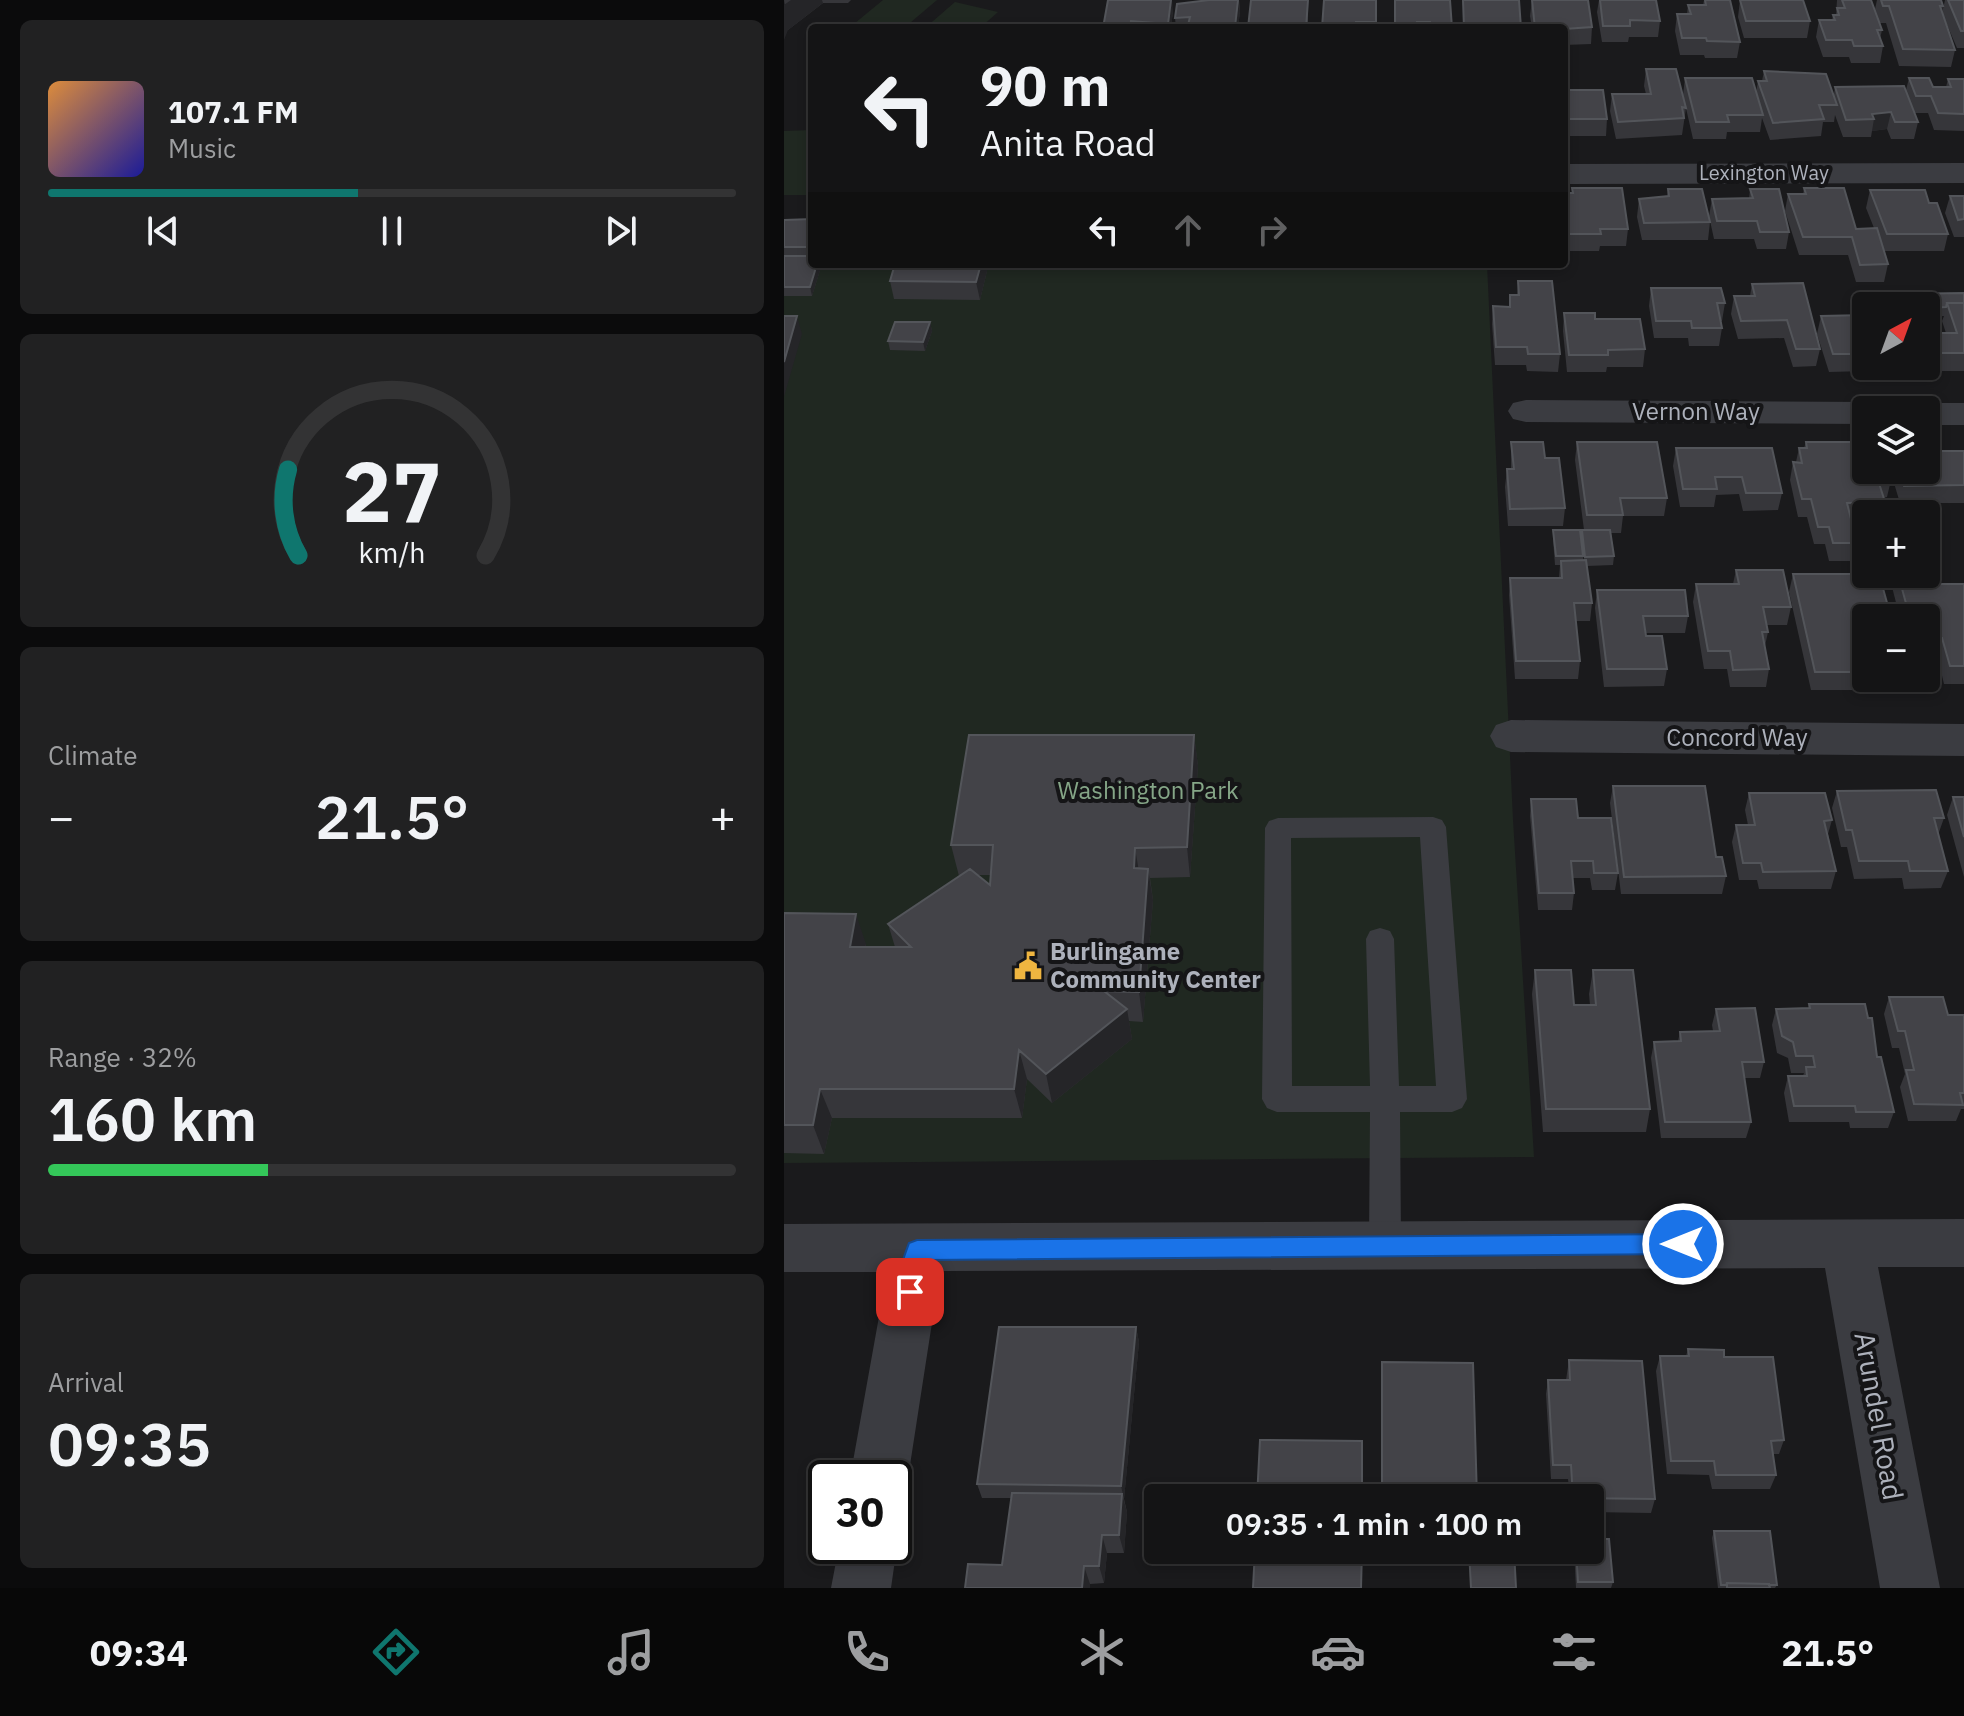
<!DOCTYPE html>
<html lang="en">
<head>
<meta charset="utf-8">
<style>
  :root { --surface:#141415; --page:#212122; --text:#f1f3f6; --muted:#9d9ea0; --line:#333334; --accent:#0f766e }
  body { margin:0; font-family:"IBM Plex Sans",sans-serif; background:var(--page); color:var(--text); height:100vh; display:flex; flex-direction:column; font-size:30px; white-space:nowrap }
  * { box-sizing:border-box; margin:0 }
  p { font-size:26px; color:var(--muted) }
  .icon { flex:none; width:44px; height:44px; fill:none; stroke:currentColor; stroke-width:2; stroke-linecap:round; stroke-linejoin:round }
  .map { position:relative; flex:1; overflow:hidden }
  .sheet { display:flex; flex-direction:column; gap:20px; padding:20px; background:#0b0b0c; width:784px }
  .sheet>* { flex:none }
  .banner { position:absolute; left:24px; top:24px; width:760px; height:244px; border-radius:8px; box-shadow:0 4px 12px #0003,0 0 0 2px var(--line); background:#141415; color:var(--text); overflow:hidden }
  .needle { width:52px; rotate:41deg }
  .tools { position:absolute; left:1068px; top:292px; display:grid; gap:16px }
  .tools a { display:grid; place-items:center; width:88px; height:88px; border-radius:8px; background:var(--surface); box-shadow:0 4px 12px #0003,0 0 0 2px var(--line); font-size:40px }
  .speed { position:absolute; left:24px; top:1460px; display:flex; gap:16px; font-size:40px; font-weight:700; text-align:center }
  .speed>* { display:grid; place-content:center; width:104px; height:104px; border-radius:50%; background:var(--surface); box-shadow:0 4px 12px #0003,0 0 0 2px var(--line); line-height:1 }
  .speed .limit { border:4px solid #111; border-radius:12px; background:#fff; color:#111 }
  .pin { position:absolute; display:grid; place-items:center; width:68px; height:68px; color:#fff; margin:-34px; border-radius:16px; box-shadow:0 4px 12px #0006 }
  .me { position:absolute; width:88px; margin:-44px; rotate:270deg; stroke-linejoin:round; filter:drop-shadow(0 0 6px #0008) }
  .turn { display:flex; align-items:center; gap:28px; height:168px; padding:0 40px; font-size:36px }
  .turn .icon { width:104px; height:104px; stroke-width:2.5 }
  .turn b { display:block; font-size:56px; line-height:68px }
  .lanes { display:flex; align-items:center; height:76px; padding:0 40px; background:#0003; justify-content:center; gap:40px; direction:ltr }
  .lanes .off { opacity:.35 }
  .big { font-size:60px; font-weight:600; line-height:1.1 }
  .sheet .widget { flex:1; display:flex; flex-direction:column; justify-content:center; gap:12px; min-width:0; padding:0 28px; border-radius:12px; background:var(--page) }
  .sheet .dial { align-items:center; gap:0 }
  .dial svg { height:208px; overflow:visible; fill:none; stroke:var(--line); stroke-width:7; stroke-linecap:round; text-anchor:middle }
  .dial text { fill:var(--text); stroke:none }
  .song { display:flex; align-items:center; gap:24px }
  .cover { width:96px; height:96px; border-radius:12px; background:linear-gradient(135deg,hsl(30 70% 55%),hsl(240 70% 35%)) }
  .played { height:8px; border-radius:4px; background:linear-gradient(90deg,var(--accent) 45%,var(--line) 45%) }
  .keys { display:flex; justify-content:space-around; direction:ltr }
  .heat { display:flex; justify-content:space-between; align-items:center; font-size:44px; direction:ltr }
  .charge { height:12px; border-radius:6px; background:linear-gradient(90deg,#34c759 32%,var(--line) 0) }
  .trip { position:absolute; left:360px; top:1484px; width:460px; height:80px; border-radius:8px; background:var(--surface); box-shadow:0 4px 12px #0003,0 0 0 2px var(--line); font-weight:600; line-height:80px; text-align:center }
  .menu { display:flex; height:128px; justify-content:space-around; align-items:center; background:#080808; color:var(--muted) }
  .menu .icon { width:56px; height:56px }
  .menu .selected { color:var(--accent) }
  .menu b { font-size:36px; color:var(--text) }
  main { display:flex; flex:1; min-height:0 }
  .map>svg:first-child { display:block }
</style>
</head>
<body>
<main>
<section class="sheet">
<div class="widget">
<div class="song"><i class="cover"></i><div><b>107.1 FM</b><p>Music</p></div></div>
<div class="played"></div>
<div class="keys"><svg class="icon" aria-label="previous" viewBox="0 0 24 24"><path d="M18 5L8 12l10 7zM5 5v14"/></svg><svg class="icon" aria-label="pause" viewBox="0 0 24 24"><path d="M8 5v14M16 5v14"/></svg><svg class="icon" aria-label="next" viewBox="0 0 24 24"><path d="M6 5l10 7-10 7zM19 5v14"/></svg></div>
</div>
<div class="widget dial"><svg viewBox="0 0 100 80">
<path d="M14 69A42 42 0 1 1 86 69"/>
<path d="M14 69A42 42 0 0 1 10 36" stroke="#0f766e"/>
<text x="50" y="56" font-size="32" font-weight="700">27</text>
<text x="50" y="72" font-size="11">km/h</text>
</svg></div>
<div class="widget"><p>Climate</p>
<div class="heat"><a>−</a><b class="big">21.5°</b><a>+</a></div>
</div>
<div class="widget"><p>Range · 32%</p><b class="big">160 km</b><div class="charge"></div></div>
<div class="widget"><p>Arrival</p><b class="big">09:35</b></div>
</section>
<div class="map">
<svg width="1180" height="1588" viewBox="0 0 1180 1588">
  <rect width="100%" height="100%" fill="#1a1a1c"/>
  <path fill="#202821" d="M99 0H153L120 28H65Z
    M171 2 214 12 196 28H141Z
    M28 130 26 195H0V131Z
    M0 221 28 264H703L729 820 750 1157 0 1163Z"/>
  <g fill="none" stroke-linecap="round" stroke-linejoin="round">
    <path fill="#3b3c41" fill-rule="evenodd" d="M649 817 658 820 662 827 683 1099 678 1108 668 1112H616L617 1244 612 1254 601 1258 590 1254 585 1244 586 1112H493L483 1108 478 1099 481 828 485 821 494 818ZM636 837 652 1086H615L610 939 606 931 596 928 586 931 582 939 586 1086H508L507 838Z"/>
    <path fill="#3b3c41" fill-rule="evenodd" d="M1180 163V183L780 184V164Z
      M742 400 1082 402 1095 405 1098 410H1082V424L742 422 729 419 724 411 729 403Z
      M1142 403H1180V425H1142V410H1126L1129 406Z
      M727 720 1180 724V756L727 752 712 747 706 736 712 725Z
      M1180 1219V1267H1094L1156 1588H1096L1041 1268 156 1271 124 1478 115 1498 110 1500V1478H66L103 1272H0V1224Z
      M110 1538 113 1546 107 1588H47L55 1546H110Z"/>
  </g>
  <path fill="#36363a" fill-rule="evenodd" d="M0 0H67L64 3H39L4 30Z
    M425 0H455L456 11 454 28H392L391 18Z
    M524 0V28H464Z
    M592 0V28H538Z
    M611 0 668 28H611Z
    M748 0 808 27 807 44 780 45V28H748L746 16Z
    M815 0H872L876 21 874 37H845L844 42H818L813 12Z
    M920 0H946L956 42 953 58H921L920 55H896L891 31 893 14H903L904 5H919Z
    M956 0 1026 21 1023 38H960L954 17Z
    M1053 0H1087L1095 19 1091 9 1093 0H1157L1159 6 1158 12 1171 50 1167 67 1115 66 1102 23H1096L1098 30 1096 39 1099 46 1096 63H1067L1065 57H1039L1032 37 1035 20H1048L1049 15H1052Z
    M1161 0H1180V48H1173L1158 13Z
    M389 11 387 28H319Z
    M862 69 902 108 898 135 832 139 826 111 828 94H862L860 86Z
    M980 71 1050 94 1051 87 1122 90 1125 78 1149 87H1162L1164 79H1180V131L1150 130 1144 113H1131L1134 122 1130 139H1107L1103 129 1088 131 1087 137H1059L1051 115 1050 122H1039L1037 136 986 140 978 118 976 132H943L942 139H909L899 95 901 78 972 93 974 81H978Z
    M780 90 823 119 822 136H780Z
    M788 188 844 229 842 246H816L815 251H780V193H788Z
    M1020 188 1072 229 1090 228 1082 208 1086 190 1145 203 1164 234 1160 251H1100L1104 264 1100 282H1072L1064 255H1015L1001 211 1004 194H1019Z
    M884 189 926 222 924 240H858L853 217 855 199 883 196Z
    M966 189 1005 232 1002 249H973L970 239H930L925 216 928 199H965Z
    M1166 196H1180V237H1170L1161 213Z
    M28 219V264H38L28 296H0V220Z
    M111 264H202L203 271 196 300 110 299 106 281Z
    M734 281 776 354 774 372 743 371 742 365H711L708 324 709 306 725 307 726 295H733Z
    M968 284 1036 349 1032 366 1009 367 1000 338 954 339 947 314 950 296H966Z
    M867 288 941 303 938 321H937L938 328 935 346H905L904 338H870L865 306Z
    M1180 293V371H1151L1148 362H1142V319L1153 333H1162L1158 321 1160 316 1142 317V306H1113L1112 303 1114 294Z
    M780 313 811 319 861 349 859 367H823L822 372H783L779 331Z
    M1082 315V366H1084L1082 371 1045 372 1033 334 1037 316Z
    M146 322 148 331 141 351 106 350 104 341Z
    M727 442 761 458 781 508 779 526H724L721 487 723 469H727Z
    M793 442 883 498 880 516H839L837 533H827L830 556 829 565 803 566 808 603 806 621H792L796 661 794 679H731L725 595 726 578H775L776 565H771L769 539V530L799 556V561H800L798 539V530H800L791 460Z
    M1022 442 1078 451 1107 480 1103 497 1099 498 1101 502 1098 514H1082V520H1068L1073 543 1069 561H1045L1041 544H1030L1023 517H1014L1006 480 1009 462H1012L1015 448H1020Z
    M892 448 998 493 994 510 959 511 955 494 932 495 930 507H896L889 466Z
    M1180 451V503H1116L1106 470H1142Z
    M952 570 1007 607 1003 625H982L984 632 981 646 985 669 982 687H946L943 669H920L909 602 912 584H949Z
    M1009 574 1105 610 1102 618H1082V628H1075L1082 656V678H1084L1081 690H1027L1005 592Z
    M1111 574H1142L1156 584H1180V684H1160L1153 655H1144L1142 648V618H1116L1108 587Z
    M813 590 904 616 901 633H861L862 636 883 669 880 686 820 687 811 608Z
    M410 735 414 766 406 877 366 878 369 900 359 1022 345 1021 348 1039 268 1103 243 1079 238 1118H48L40 1154 0 1153V913L82 944V947H111L104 924 175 876 167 845ZM194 875H207L206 885Z
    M829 786 932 857 942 876 938 894H837L826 803Z
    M1053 791 1160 818 1154 835 1164 871 1157 888 1120 889 1118 878 1070 879 1063 847H1057L1048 808Z
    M965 793 1048 820 1044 834 1052 871 1047 889H975L973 880H955L948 842 952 825H964L961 810Z
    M1169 797H1180V877L1163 815Z
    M747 799 794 818 834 873 831 890H808L806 878H788L790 893 788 910H754L746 816Z
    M751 970 790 1005H806L805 994 809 970 866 1109 862 1132H759L748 994Z
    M1105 997 1164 1015H1180V1109H1177L1172 1121H1124L1116 1087 1121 1074 1115 1048H1108L1100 1014Z
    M1025 1004 1093 1057 1110 1112 1104 1128H1066L1065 1122H1005L1000 1093 1004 1076H1019L1020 1073H1007L1004 1058 993 1053 988 1025 992 1009 1024 1008Z
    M932 1009 980 1062 976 1078H960L967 1122 962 1138H877L867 1058 870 1042 894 1041 896 1032 929 1031 928 1025Z
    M352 1327 355 1342 340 1499 343 1512 340 1553H323L320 1583 306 1584 218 1565 227 1498H198L193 1484Z
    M904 1349 940 1357 1000 1440 995 1454H989L992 1475 986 1489H928L925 1475 883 1474 872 1371 876 1356H902Z
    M785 1360 871 1499 867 1513 806 1512V1498H786L784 1479H767L762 1394 764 1380H782Z
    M930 1531 993 1585 991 1588H934L928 1538Z
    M790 1550H806L829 1582 827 1588H792Z"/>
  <path fill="#252528" d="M7 0H38L39 3 4 30 0 40V5Z
    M387 0H388L389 11 387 28H384Z
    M454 0 456 11 454 28H451Z
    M1107 112 1103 129 1088 131 1090 119 1088 114Z
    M33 264H38L28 296 26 287Z
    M197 264H202L203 271 196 300 192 282Z
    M13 316 18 334 0 397V362Z
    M146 322 148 331 141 351 139 342Z
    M410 735 414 766 406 877 403 847Z
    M351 848 356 878 350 868Z
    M364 869 369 900 359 1022 355 992Z
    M72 914 82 944 76 977 66 947Z
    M343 1009 348 1039 268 1103 262 1074Z
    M235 1050 243 1079 238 1118 230 1089Z
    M36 1089 48 1118 40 1154 29 1125Z
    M352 1327 355 1342 340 1499 337 1486Z
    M338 1494 343 1512 340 1553 335 1535Z
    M318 1535 323 1553 320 1583 315 1566Z
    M300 1566 306 1584V1588H298Z"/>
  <path fill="#434348" stroke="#53555a" stroke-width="2" d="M324 0H387L384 24 347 21 346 28H319Z
    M425 0H454L451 27 404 25 406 17 391 18 393 4Z
    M467 0H524L522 28H502V26H478V28H464Z
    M540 0H592V22H572V28H538Z
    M611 0H666L668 28H646V22H633L634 28H611Z
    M679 0H735L737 28H680Z
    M748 0H804L808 27 780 29 751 28Z
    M816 0H872L876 21 846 20V26H819Z
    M921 0H946L956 42 923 41 922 38H898L893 14H907L904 5H922Z
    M956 0H1019L1026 21H962Z
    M1058 0H1087L1098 30H1093L1099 46H1070L1068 40H1042L1035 20H1051L1049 15H1055L1053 8H1061Z
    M1097 0H1157L1159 6H1156L1171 50 1119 49 1105 6H1099Z
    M1164 0H1180V31H1177Z
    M862 69H892L902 108 898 107 900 118 834 122 828 94H867Z
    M980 71 1042 74 1053 105H1035L1040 119 989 123 974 81H983Z
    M901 78H968L979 115H943L945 122H912Z
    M1125 78H1145L1149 87H1167L1164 79H1180V114L1154 113 1147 96H1132Z
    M1120 86 1134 122H1111L1107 112 1088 114 1090 119 1062 120 1051 87Z
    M780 90H819L823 119H780Z
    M788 188H838L844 229H816L817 234H780V193H789Z
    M1020 188H1060L1072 229 1093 228 1104 264 1076 265 1068 237H1019L1004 194H1022Z
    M884 189H918L926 222 860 223 855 199 885 196Z
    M966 189H995L1005 232H976L973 221H933L928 199 969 198Z
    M1086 190H1141L1145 203H1153L1164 234H1103Z
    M1166 196H1180V219L1174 220Z
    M28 219V247H0V220Z
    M0 256H28V264H33L26 287H0Z
    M111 264H197L192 282 106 281Z
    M734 281H768L776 354H744L743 347H712L709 306 726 307V295H735Z
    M1019 283 1036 349H1012L1003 320 957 321 950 296H971L968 284Z
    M867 288H937L941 303H933L938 328H908L907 321H872Z
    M1180 293V303H1163L1162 307 1142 308V306H1119L1114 294Z
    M1163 303H1180V353H1156L1153 345H1142V319H1148L1153 333H1173Z
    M780 313H811V319H856L861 349 824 350V355H785Z
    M1082 315V354H1049L1037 316Z
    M0 316H13L0 362Z
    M111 322H146L139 342 104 341Z
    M727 442H759L761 458H775L781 508 726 509 723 469H730Z
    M793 442H873L883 498H836L839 515H803Z
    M1022 442H1075L1078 451H1082V470H1105L1107 480H1094L1101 502 1063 503 1073 543H1049L1045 527H1034L1027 499H1018L1009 462 1018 463 1015 448H1023Z
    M892 448H988L998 493H962L958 477H931L933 489H899Z
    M1142 451H1180V485L1120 486 1116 470H1142Z
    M769 530H796L799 556H772Z
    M798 530H826L830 556 801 557Z
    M802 560 808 603H790L796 661H732L726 578H778L777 561Z
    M1142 569H1152L1156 584H1180V666H1166L1158 638 1150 637 1148 631H1142V618H1126L1114 574H1142Z
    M952 570H999L1007 607H979L984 632H978L985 669 949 670 946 651H924L912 584H955Z
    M1009 574H1095L1105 610H1070L1082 656V672H1031Z
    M813 590H901L904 616H859L862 636H878L883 669H823Z
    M185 735H410L403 847 351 848 350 868 364 869 355 992 320 991 343 1009 262 1074 235 1050 230 1089H36L29 1125H0V913L72 914 66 947H127L104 924 186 869 206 885 209 845H167Z
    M829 786H921L932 857H938L942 876 840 877Z
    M1152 790 1160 818H1150L1164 871H1126L1124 861H1075L1068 830H1062L1053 791Z
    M965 793H1041L1048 820 1040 821 1052 871 979 872 977 863H959L952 825H971Z
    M1169 797H1180V837Z
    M747 799H792L794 818H827L834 873H810L809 861H787L790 893H755Z
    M751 970H787L790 1005H812L809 970H849L866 1109H762Z
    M1105 997H1159L1164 1015H1180V1093H1176L1179 1105 1130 1104 1122 1070H1130L1121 1031H1114Z
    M1025 1004H1081L1084 1018H1088L1093 1057H1097L1110 1112H1072L1071 1106H1010L1004 1076H1023L1022 1067H1031L1029 1056H1012L1009 1042 998 1036 992 1009 1026 1008Z
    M971 1008 980 1062H958L967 1122H881L870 1042 897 1041 896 1032 936 1031 932 1009Z
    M215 1327H352L337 1486 193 1484Z
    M904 1349 940 1350V1357H989L1000 1440 987 1441 992 1475H932L930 1461H887L876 1356H905Z
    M785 1360 858 1361 871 1499 789 1498 787 1465H769L764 1380H786Z
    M598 1362 689 1363 693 1498H598Z
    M476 1440 578 1441V1498H473Z
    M228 1493 338 1494 335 1535H318L315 1566H300L298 1588H181L184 1564 218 1565Z
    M930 1531H986L993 1585H985V1584L943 1583 942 1585H937Z
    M806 1539H825L829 1582H794L792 1550H806Z
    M471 1550H578L577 1588H469Z
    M685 1550H730L732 1588H687Z
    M943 1583 985 1584 986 1588H943Z"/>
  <path fill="#1a73e8" stroke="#114b97" stroke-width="2" d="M899 1234 907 1237 910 1244 907 1251 899 1254 142 1260 133 1299 126 1302 118 1299C111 1285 119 1257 125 1243L133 1240Z"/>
  <defs>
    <symbol id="civic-bare" viewBox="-9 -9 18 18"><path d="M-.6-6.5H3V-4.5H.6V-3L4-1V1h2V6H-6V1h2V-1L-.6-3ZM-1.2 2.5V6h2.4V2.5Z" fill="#efb540" stroke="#151517" stroke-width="2.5" paint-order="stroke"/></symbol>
  </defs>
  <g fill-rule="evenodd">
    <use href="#civic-bare" x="224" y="946" width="40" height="40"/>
  </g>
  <g text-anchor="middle" stroke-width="8" stroke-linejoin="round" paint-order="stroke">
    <g font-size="20" fill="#adb1bb" stroke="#151517">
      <text x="980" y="180">Lexington Way</text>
    </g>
    <g font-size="24" fill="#adb1bb" stroke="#151517">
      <text x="912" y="420">Vernon Way</text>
      <text x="953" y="746">Concord Way</text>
    </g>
    <g font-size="24" fill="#85a687" stroke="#151517">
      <text x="364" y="799">Washington Park</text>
    </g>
    <g font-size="24" font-weight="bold" fill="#adb1bb" stroke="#151517" text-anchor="start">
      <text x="266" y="960">Burlingame<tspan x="266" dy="28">Community Center</tspan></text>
    </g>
    <g font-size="28" fill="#adb1bb" stroke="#151517">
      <text transform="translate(1095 1416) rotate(80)" y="10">Arundel Road</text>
    </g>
  </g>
</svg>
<div class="tools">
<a><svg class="needle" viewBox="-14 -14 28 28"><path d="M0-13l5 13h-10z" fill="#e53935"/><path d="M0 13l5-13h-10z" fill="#9d9ea0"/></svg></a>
<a><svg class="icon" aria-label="layers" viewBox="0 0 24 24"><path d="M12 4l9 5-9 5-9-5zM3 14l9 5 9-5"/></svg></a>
<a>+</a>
<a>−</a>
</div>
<div class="speed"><div class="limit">30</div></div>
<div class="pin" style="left:126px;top:1292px;background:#d93025"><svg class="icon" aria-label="arrive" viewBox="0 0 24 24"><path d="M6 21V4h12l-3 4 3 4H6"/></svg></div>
<svg class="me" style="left:899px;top:1244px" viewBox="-20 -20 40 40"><circle r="17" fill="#1a73e8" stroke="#fff" stroke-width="3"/><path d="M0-11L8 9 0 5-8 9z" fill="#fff"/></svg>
<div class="trip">09:35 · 1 min · 100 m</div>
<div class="banner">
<div class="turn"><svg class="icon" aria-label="left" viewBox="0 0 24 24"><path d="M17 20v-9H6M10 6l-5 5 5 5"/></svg><div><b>90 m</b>Anita Road</div></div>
<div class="lanes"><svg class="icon" aria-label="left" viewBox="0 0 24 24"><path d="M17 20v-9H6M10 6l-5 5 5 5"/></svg><svg class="icon off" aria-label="ahead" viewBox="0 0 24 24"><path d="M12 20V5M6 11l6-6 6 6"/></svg><svg class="icon off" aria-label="right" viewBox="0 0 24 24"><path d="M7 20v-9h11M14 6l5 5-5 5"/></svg></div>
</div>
</div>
</main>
<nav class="menu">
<b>09:34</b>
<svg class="icon selected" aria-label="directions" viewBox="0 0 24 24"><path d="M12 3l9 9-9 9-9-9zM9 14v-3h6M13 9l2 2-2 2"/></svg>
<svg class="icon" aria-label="music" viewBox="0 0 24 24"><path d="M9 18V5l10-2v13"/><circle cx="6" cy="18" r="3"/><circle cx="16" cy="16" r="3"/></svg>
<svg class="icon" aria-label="phone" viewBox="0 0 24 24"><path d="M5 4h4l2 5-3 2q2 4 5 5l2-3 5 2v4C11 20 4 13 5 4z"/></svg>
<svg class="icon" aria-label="climate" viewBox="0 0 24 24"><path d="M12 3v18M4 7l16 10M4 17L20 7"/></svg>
<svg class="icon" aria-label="car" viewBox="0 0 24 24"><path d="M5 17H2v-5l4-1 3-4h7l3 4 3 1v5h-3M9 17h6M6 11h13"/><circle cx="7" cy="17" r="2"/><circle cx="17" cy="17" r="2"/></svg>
<svg class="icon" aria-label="filters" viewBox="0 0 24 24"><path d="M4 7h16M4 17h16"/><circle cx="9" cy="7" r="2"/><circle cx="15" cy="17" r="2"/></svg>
<b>21.5°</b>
</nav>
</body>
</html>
